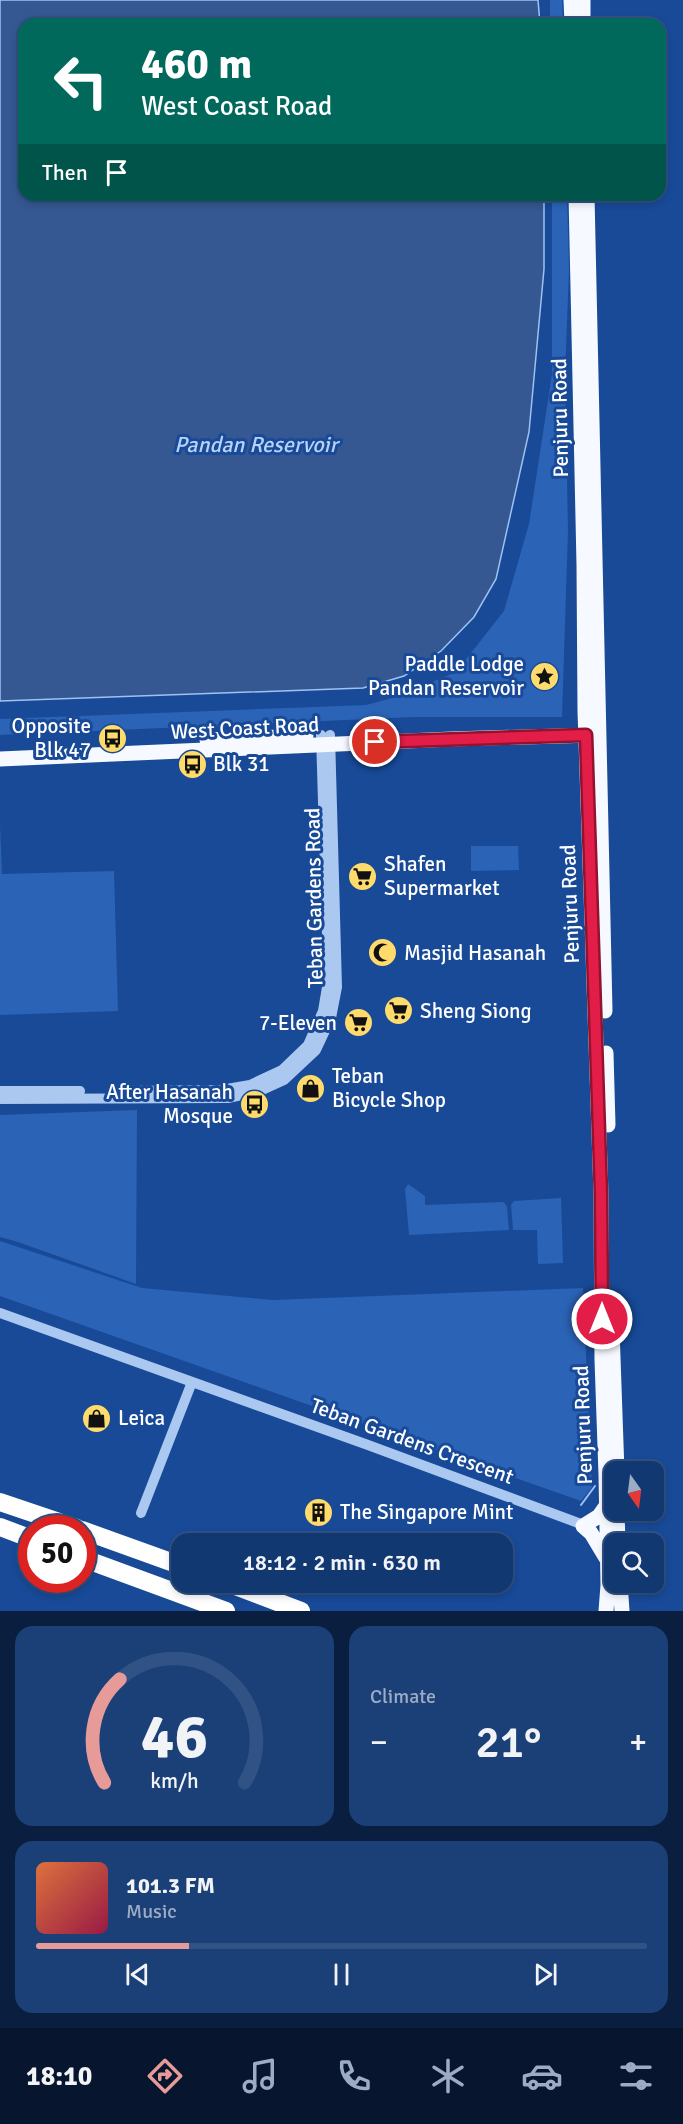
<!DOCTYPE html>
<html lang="en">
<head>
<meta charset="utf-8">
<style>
  :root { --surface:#123872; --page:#1b3f77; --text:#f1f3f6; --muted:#9cacc4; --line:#315284; --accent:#e69b98 }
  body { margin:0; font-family:Signika,sans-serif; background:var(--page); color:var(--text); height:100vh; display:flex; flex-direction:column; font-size:22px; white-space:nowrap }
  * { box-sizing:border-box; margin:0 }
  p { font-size:20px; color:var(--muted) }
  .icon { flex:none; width:33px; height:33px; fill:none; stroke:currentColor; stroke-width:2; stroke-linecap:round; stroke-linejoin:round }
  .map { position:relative; height:1611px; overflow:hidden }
  .drawer { display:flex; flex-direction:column; gap:15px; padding:15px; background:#0a1f3f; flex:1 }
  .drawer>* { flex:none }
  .banner { position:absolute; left:18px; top:18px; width:648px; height:183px; border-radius:18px; box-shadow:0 3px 9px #0003,0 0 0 2px var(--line); background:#00695c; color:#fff; overflow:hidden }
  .needle { width:39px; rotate:166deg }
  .fabs { position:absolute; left:604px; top:1461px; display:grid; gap:12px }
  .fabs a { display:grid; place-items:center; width:60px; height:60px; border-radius:12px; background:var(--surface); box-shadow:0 3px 9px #0003,0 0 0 2px var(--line); font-size:30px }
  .speed { position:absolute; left:18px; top:1515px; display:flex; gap:12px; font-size:30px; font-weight:700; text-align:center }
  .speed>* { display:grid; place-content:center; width:78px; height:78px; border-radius:50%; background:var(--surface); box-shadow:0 3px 9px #0003,0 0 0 2px var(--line); line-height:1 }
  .speed .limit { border:9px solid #d22; background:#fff; color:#111 }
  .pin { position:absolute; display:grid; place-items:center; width:51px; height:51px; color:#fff; margin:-26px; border:3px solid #fff; border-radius:50%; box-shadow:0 2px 6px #0007 }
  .me { position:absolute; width:66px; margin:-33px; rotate:0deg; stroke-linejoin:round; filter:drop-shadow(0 0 4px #0008) }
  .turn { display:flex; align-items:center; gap:21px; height:126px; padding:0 24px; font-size:27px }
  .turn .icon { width:78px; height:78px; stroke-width:2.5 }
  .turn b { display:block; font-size:42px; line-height:51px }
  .then { display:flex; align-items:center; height:57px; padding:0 24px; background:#0003; gap:12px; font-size:22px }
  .big { font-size:45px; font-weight:600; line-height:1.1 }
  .drawer .widget { flex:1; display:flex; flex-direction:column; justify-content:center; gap:9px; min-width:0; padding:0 21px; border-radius:18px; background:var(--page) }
  .drawer .dial { align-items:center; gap:0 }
  .dial svg { height:156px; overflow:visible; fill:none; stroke:var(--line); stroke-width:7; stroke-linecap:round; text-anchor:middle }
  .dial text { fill:var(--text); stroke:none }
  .song { display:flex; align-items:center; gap:18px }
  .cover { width:72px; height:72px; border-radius:9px; background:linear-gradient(135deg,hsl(20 70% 55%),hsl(340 70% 35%)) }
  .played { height:6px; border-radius:3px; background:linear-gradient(90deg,var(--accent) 25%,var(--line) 25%) }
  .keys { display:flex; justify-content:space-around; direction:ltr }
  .heat { display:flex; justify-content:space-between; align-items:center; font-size:33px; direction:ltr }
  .drawer .tiles { flex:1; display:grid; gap:15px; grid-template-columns:1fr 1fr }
  .widget:last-child { grid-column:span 2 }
  .trip { position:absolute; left:171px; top:1533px; width:342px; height:60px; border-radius:18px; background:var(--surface); box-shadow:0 3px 9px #0003,0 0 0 2px var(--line); font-weight:600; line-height:60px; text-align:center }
  .dock { display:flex; height:96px; justify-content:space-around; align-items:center; background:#07162e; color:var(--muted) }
  .dock .icon { width:42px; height:42px }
  .dock .active { color:var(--accent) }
  .dock b { font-size:27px; color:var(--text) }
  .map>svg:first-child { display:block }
</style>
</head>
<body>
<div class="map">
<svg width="683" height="1611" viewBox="0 0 683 1611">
  <rect width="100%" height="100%" fill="#184a98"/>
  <path fill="#2b63b6" d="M550 0H562L563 24H550Z
    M552 195H567L569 269 565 374 568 531 562 717H415L0 735V719L366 705 396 697 456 672 504 611 529 524 552 374Z
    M0 825 2 874 114 871 118 1011 0 1015Z
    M471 846H518L519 870 471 871Z
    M137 1110 136 1284 18 1242 0 1237V1115Z
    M408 1184 425 1196V1205L504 1202 507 1207 509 1230 409 1235 405 1189Z
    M561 1198 563 1263 538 1264 537 1230H513L511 1205 514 1201Z
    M0 1241 142 1288 273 1300 583 1288 592 1487 581 1501 0 1296Z"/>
  <path fill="#355892" stroke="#9ec2f3" stroke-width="1.5" d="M0 0H538L540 24H24V195H544V269L529 432 496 579 474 617 441 651 404 676 363 688 0 701Z"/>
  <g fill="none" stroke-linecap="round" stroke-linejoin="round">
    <path stroke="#9ec2f3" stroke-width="2" d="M581 1505 595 1486"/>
    <path stroke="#abc8f1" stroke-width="10" d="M0 1091H80
      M123 1091 221 1090 250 1085 282 1070 308 1045 323 1011 327 987V935L321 735
      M0 1099 228 1098 260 1091 284 1080 316 1050 331 1018 337 987 330 735
      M0 1313 368 1445 589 1527
      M141 1513 192 1382"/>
    <path stroke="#f6f9ff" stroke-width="15" d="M571 0 572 24
      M583 0V24
      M576 195 584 565 585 711 601 1194 602 1360 606 1475 608 1585 606 1611
      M587 195 605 1011
      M207 740 306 736
      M0 759 452 739 593 735
      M606 1053 608 1125
      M612 1329 617 1472
      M606 1506 599 1516 583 1526 591 1533 606 1558
      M617 1510 618 1544
      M620 1582 622 1611"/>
    <path stroke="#fff" stroke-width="18" d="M0 1502 77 1528
      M0 1527 32 1539
      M82 1530 182 1566
      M82 1558 226 1611
      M225 1582 301 1611"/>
  </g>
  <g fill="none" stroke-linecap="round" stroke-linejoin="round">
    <defs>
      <path id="route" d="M375 742 586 735 601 1194 602 1319"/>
    </defs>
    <use href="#route" stroke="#92132f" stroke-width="15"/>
    <use href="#route" stroke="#e11d48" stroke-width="10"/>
  </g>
  <defs>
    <symbol id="sight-disc" viewBox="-11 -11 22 22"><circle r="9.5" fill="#ffdb6c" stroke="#184a98"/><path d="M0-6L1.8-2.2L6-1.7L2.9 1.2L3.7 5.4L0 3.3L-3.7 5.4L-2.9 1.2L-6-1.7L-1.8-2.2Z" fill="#111"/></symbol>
    <symbol id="bus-disc" viewBox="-11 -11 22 22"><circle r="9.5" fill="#ffdb6c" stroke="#184a98"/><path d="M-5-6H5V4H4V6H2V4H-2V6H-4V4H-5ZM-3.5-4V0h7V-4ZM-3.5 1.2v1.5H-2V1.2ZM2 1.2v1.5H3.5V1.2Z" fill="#111"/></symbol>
    <symbol id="supermarket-disc" viewBox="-11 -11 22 22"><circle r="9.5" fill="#ffdb6c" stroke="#184a98"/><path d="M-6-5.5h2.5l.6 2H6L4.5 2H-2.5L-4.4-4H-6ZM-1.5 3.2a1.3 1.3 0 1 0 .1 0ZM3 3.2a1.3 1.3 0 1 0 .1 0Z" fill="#111"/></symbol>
    <symbol id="mosque-disc" viewBox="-11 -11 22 22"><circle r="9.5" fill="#ffdb6c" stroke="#184a98"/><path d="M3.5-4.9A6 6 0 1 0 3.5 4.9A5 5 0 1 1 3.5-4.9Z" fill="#111"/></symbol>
    <symbol id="shop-disc" viewBox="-11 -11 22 22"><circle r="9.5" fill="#ffdb6c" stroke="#184a98"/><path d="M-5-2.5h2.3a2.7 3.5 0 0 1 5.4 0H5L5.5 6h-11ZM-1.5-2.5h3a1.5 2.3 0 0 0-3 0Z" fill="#111"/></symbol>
    <symbol id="building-disc" viewBox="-11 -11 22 22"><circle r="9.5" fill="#ffdb6c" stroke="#184a98"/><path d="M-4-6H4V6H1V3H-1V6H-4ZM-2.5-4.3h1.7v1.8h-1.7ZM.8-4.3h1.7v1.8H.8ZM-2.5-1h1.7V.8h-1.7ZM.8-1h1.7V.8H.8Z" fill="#111"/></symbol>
  </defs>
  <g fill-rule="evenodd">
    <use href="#sight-disc" x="528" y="660" width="33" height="33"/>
    <use href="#bus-disc" x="96" y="722" width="33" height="33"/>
    <use href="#bus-disc" x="176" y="748" width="33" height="33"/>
    <use href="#supermarket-disc" x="346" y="860" width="33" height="33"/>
    <use href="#mosque-disc" x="366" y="936" width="33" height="33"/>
    <use href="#supermarket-disc" x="382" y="994" width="33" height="33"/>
    <use href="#supermarket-disc" x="342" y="1006" width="33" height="33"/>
    <use href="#shop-disc" x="294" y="1072" width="33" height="33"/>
    <use href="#bus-disc" x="238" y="1088" width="33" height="33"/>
    <use href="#shop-disc" x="80" y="1402" width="33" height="33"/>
    <use href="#building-disc" x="302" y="1496" width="33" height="33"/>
  </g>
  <g text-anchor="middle" stroke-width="6" stroke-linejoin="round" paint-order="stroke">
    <g font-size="21" fill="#fff" stroke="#184a98">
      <text transform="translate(560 418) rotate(-91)" y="7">Penjuru Road</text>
      <text transform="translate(245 728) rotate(-3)" y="7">West Coast Road</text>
      <text transform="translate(314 898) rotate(-91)" y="7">Teban Gardens Road</text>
      <text transform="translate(570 904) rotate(-92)" y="7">Penjuru Road</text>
      <text transform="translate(583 1425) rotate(-92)" y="7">Penjuru Road</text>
      <text transform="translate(412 1441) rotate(20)" y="7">Teban Gardens Crescent</text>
    </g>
    <g font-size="21" fill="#fff" stroke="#184a98" text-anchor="start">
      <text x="524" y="671" text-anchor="end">Paddle Lodge<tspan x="524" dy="24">Pandan Reservoir</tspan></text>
      <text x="91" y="733" text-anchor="end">Opposite<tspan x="91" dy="24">Blk 47</tspan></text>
      <text x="213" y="771">Blk 31</text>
      <text x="384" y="871">Shafen<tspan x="384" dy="24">Supermarket</tspan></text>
      <text x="404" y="960">Masjid Hasanah</text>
      <text x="420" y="1018">Sheng Siong</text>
      <text x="337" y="1030" text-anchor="end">7-Eleven</text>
      <text x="332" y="1083">Teban<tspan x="332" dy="24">Bicycle Shop</tspan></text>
      <text x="233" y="1099" text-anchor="end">After Hasanah<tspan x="233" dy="24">Mosque</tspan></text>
      <text x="118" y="1425">Leica</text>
      <text x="340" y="1519">The Singapore Mint</text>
    </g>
    <g font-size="22" font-style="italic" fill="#b8d2f8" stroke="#184a98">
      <text x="256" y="452">Pandan Reservoir</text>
    </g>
  </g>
</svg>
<div class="fabs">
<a><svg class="needle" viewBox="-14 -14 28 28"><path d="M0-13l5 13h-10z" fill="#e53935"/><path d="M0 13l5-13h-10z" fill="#9cacc4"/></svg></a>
<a><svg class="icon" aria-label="search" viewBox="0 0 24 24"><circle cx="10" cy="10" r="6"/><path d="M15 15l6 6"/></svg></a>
</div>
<div class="speed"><div class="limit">50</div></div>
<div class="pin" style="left:375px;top:742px;background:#d93025"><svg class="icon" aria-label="arrive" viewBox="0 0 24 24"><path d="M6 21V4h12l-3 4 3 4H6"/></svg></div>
<svg class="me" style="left:602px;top:1319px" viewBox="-20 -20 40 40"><circle r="17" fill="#e11d48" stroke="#fff" stroke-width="3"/><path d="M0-11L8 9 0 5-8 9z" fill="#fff"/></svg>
<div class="trip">18:12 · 2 min · 630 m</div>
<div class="banner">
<div class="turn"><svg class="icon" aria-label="left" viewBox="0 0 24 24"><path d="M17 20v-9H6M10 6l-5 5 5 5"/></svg><div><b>460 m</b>West Coast Road</div></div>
<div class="then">Then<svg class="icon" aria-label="arrive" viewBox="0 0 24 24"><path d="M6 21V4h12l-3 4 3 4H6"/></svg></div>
</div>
</div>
<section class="drawer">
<div class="tiles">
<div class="widget dial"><svg viewBox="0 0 100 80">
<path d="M14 69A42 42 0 1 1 86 69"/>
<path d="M14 69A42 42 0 0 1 22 16" stroke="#e69b98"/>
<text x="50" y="56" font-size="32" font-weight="700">46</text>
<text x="50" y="72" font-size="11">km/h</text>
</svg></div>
<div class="widget"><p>Climate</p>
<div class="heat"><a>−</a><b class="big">21°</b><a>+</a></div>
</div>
<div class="widget">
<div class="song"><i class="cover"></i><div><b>101.3 FM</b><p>Music</p></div></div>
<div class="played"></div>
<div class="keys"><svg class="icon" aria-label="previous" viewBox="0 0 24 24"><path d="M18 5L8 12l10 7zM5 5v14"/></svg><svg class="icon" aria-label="pause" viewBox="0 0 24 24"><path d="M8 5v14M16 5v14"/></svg><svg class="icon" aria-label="next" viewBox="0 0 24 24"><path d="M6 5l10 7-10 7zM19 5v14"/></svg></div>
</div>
</div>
</section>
<nav class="dock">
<b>18:10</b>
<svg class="icon active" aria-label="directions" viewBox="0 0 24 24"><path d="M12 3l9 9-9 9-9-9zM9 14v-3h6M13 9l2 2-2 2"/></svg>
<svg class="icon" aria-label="music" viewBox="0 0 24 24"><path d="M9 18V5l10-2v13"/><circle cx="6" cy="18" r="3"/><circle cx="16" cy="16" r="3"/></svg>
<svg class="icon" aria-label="phone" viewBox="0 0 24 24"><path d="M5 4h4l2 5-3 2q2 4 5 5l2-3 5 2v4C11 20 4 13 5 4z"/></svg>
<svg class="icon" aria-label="climate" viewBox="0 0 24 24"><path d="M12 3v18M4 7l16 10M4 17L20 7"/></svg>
<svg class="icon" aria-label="car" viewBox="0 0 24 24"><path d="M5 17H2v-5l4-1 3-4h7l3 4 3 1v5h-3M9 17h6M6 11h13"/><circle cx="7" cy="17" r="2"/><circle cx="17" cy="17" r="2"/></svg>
<svg class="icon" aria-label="filters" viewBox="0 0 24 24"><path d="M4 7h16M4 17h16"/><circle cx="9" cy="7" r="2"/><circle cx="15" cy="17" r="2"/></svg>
</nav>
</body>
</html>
